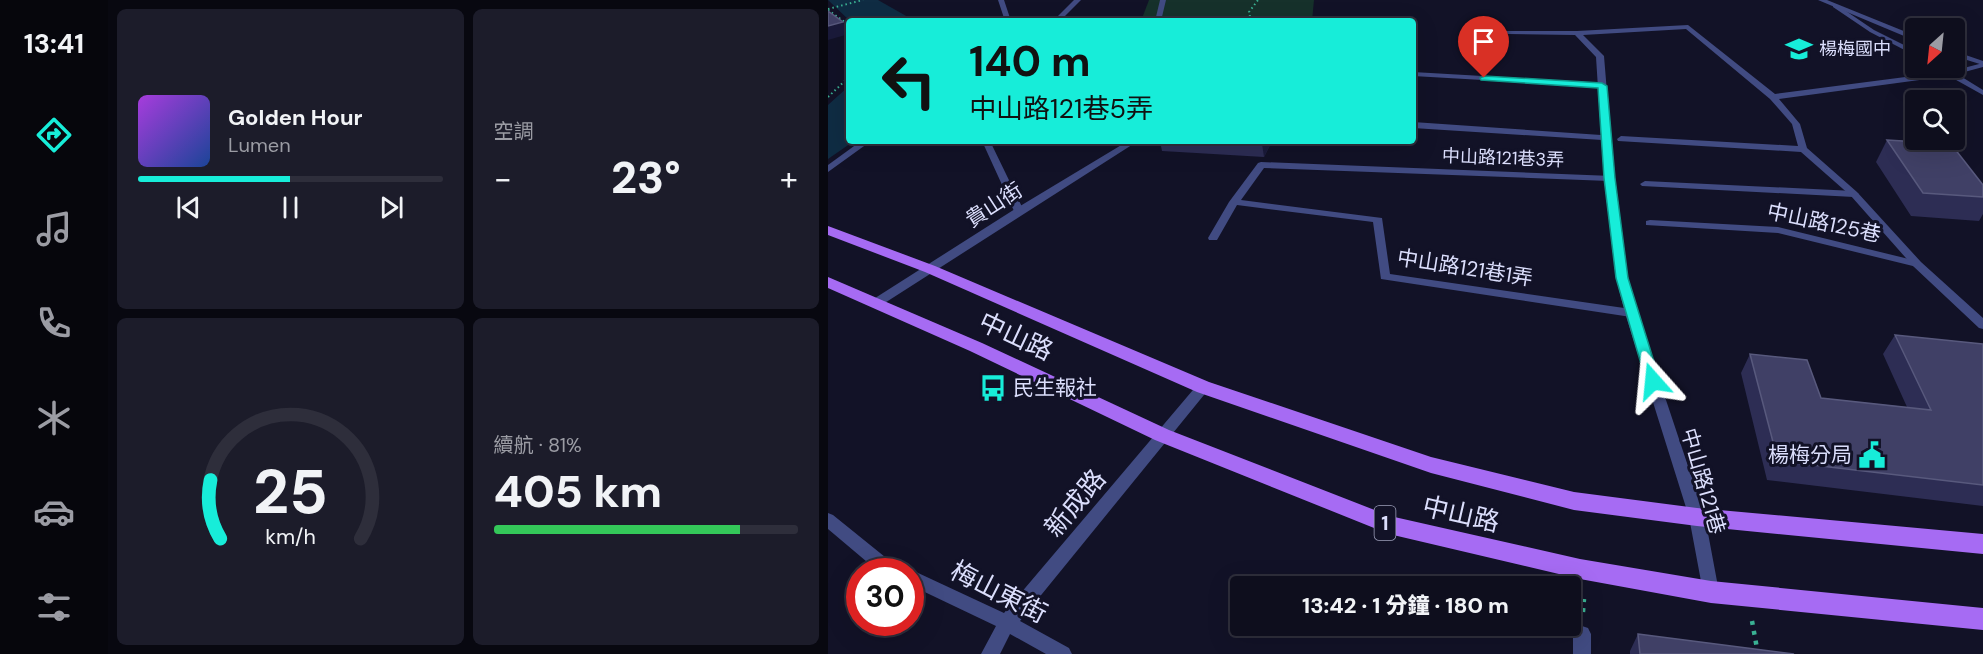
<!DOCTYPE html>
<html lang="zh-TW">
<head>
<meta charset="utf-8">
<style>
  :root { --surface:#0e0e1d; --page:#1c1c2a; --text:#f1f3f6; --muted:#9b9ca4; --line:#2e2e3b; --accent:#17edd9 }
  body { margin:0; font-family:"DM Sans","Noto Sans TC",sans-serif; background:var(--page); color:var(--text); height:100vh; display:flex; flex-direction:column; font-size:22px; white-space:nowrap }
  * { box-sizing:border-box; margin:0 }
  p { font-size:20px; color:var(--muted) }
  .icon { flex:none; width:33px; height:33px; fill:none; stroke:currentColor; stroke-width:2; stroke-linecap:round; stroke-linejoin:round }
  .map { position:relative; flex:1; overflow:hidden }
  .drawer { display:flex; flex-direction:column; gap:9px; padding:9px; background:#080810; width:720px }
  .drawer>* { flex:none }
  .guide { position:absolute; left:18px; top:18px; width:570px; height:126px; border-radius:6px; box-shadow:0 6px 24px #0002,0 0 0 2px var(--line); background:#17edd9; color:#111; overflow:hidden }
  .needle { width:39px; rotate:207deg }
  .fabs { position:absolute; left:1077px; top:18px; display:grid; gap:12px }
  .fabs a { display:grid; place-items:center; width:60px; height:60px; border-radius:6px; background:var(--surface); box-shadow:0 6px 24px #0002,0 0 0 2px var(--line); font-size:30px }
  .speed { position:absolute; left:18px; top:558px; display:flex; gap:12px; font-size:30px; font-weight:700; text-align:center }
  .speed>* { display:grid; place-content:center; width:78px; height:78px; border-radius:50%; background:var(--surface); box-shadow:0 6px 24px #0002,0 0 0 2px var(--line); line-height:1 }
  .speed .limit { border:9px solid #d22; background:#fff; color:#111 }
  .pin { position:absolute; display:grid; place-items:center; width:51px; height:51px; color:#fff; margin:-62px -26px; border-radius:50% 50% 50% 0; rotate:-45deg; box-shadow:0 0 6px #0007 }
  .pin .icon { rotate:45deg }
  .me { position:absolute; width:66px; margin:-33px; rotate:342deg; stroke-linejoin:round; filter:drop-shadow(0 0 4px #0008) }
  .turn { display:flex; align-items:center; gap:21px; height:126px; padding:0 24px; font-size:27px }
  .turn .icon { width:78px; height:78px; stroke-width:2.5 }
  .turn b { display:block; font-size:42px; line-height:51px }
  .big { font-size:45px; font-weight:800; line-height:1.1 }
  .drawer .card { flex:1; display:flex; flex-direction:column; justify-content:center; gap:9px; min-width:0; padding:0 21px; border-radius:9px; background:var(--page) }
  .drawer .dial { align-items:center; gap:0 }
  .dial svg { height:156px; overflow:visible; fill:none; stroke:var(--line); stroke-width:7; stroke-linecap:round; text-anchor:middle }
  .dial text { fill:var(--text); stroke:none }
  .song { display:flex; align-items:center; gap:18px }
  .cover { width:72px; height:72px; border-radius:9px; background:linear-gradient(135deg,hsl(280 70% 55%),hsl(220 70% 35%)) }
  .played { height:6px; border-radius:3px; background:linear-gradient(90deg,var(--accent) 50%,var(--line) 50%) }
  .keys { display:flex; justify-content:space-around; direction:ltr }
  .heat { display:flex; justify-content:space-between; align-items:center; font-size:33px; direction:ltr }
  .charge { height:9px; border-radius:4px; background:linear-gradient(90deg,#34c759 81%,var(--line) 0) }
  .drawer .tiles { flex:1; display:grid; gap:9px; grid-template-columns:repeat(2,1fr) }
  .trip { position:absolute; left:402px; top:576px; width:351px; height:60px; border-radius:6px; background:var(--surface); box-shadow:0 6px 24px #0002,0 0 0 2px var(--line); font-weight:800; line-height:60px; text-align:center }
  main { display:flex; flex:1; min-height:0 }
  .dock { display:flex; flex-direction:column; width:108px; justify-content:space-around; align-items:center; background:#06060c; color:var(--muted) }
  .dock .icon { width:42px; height:42px }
  .dock .current { color:var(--accent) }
  .dock b { font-size:27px; color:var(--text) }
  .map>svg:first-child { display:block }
</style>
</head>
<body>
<main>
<nav class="dock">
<b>13:41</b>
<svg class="icon current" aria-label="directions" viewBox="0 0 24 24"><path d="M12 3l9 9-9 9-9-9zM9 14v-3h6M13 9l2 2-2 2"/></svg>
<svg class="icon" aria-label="music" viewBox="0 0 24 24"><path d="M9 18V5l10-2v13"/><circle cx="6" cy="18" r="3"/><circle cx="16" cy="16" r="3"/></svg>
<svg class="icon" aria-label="phone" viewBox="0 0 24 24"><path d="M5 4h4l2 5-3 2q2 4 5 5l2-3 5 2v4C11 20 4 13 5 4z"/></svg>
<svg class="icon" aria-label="climate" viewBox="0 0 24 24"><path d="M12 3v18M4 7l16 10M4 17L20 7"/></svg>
<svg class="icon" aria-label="car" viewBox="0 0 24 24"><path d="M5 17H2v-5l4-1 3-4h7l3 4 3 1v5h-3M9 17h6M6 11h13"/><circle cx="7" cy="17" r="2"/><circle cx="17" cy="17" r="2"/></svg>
<svg class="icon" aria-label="filters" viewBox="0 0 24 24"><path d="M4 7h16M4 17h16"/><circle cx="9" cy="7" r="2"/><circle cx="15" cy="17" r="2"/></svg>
</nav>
<section class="drawer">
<div class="tiles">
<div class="card">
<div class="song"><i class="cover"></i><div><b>Golden Hour</b><p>Lumen</p></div></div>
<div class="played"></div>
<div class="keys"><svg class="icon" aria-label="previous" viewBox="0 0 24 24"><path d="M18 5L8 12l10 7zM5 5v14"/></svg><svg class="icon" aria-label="pause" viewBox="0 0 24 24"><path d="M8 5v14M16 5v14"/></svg><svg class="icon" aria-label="next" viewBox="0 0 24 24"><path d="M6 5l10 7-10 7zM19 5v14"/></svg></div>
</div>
<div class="card"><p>空調</p>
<div class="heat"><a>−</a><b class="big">23°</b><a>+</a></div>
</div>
<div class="card dial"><svg viewBox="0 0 100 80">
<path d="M14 69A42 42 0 1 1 86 69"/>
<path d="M14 69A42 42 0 0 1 9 39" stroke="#17edd9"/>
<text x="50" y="56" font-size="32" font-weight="700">25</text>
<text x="50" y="72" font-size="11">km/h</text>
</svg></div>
<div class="card"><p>續航 · 81%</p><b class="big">405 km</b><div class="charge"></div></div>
</div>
</section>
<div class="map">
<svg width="1155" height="654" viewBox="0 0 1155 654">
  <rect width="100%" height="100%" fill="#121227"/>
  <path fill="#16312b" d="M321 0H486L484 21H313Z"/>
  <path fill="#0f2c43" d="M0 0H50L87 21H22Z
    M21 86V141H26L0 159V105Z"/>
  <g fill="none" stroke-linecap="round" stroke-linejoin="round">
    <path stroke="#3ab193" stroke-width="2" stroke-dasharray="1.5 3" stroke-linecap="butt" d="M0 9 35 0
      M0 10 21 25
      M423 21 421 12 430 0
      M0 97 21 77"/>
    <path stroke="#3ab193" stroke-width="4.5" stroke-dasharray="4 6" stroke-linecap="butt" d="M755 612 756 599
      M924 621 930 654"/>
    <path fill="#414b82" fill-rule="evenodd" d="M170 0H176L183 21H177Z
      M332 0H338L333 21H327Z
      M585 72 774 83 778 85 774 87 585 76Z
      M33 141H43L0 172V165Z
      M154 141H162L196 211 195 213 191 214 186 211Z
      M433 162 784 176V180L781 181 436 168 413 200 554 218 562 274 803 309 809 313 803 317 553 279 545 222 409 205 389 240H381L380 238 401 202 430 163Z
      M817 181 1026 191 1031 194 1026 197 814 186 812 184Z
      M822 220 950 227 1089 261 1094 264 1089 267 950 233 818 225V221Z
      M754 626 760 628 763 634V654H745V634L748 628Z"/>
    <path fill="#414b82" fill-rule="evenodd" d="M246 0H253L232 21H225Z
      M1005 5H1009L1046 30 1088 51V56L1042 32 1005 7Z
      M860 25 947 94 1116 72 1119 69 1124 71 1155 63V67L1129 74 1155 90V95L1121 76 951 99 972 124 979 148 1029 192 1093 262 1155 318V329L1151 328 1085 266 1023 196 973 152 790 141 789 139 793 136 970 146 964 124 942 99 858 29 755 35 776 56 786 178 800 278 809 313 877 517 891 592 889 598 883 600 877 598 875 592 861 517 797 313 788 278 776 178 774 140 585 128V122L773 135 768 57 747 35 680 34 678 33V31H749Z
      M300 141H310L52 306H44L42 303 44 300 187 209Z
      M375 382 380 384 382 387 380 390 192 621 241 648 244 654H218L182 634 172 654H153L168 626 82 585V572H54L45 567 0 529V513L5 515 57 557 78 567 79 570 88 572 176 613 370 384Z"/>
    <path fill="#414b82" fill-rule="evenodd" d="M990 0H999L1088 36V41Z
      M1126 51 1155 61V65L1126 56Z"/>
    <path fill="#a66bf3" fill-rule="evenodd" d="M0 226 107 266 381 382 603 457 746 492 869 508 1155 534V554L869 526 746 510 603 473 369 392 97 272 0 235Z
      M0 277 154 343 341 430 562 516 752 559 883 581 1155 608V630L883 603 752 579 561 534 327 440 142 351 0 288Z"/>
  </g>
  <path fill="#2d2d54" d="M1059 140 1155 185V214L1151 221 1083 216 1048 162Z
    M332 141H444L436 157 334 151Z
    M1067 335 1155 344V506L939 480 913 373 922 354 993 398 1079 407 1055 354Z
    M810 634 966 654H802V651Z"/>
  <path fill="#1a1a3a" d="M15 22 21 34 0 40V26Z
    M436 141H444L436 157 434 144Z"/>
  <path fill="#404066" stroke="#58597d" stroke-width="1.5" d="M0 11 15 22 0 26Z
    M1059 140 1123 144 1155 185V197L1095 193Z
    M391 141H436L434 144Z
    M1067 335 1155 344V485L950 461 922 354 979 360 993 398 1103 410Z
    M810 634 966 654H812Z"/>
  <path fill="#17edd9" stroke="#0f9a8d" stroke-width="1.5" d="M656 76 774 83 779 86 787 178 800 278 832 381 830 385 825 387 818 381 788 278 776 178 770 88 653 80 652 78Z"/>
  <defs>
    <symbol id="school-bare" viewBox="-9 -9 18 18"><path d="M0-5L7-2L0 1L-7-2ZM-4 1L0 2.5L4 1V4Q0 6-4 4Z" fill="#17edd9" stroke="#121227" stroke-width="2.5" paint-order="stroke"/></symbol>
    <symbol id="bus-bare" viewBox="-9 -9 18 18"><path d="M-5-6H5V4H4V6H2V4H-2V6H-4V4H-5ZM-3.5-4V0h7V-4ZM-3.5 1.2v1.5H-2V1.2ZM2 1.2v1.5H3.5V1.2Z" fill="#17edd9" stroke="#121227" stroke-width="2.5" paint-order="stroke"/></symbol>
    <symbol id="civic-bare" viewBox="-9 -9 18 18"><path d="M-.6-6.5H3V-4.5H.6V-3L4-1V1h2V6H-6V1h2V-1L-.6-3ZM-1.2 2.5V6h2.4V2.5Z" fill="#17edd9" stroke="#121227" stroke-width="2.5" paint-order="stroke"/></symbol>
  </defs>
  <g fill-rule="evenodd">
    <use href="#school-bare" x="952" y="30" width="38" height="38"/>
    <use href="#bus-bare" x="146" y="369" width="38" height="38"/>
    <use href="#civic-bare" x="1025" y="436" width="38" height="38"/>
  </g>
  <g text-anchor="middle" stroke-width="6" stroke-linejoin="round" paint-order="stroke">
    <g font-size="18" fill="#dbdefc" stroke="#121227" text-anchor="start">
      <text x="991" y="55">楊梅國中</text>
    </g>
    <g font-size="18" fill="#dbdefc" stroke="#121227">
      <text transform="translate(675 158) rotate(2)" y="6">中山路121巷3弄</text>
    </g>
    <rect fill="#121227" stroke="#9fa1bc" stroke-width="1.5" x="546.5" y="506" width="21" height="34" rx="4.5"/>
    <g font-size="20" font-weight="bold" fill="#dbdefc">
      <text x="557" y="530">1</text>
    </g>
    <g font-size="21" fill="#dbdefc" stroke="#121227">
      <text transform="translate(166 205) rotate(-33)" y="7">貴山街</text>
      <text transform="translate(996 223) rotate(12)" y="7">中山路125巷</text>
      <text transform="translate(637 268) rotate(9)" y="7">中山路121巷1弄</text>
      <text transform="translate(875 481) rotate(74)" y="7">中山路121巷</text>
    </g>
    <g font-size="21" fill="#dbdefc" stroke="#121227" text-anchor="start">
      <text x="185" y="395">民生報社</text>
      <text x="1024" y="462" text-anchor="end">楊梅分局</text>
    </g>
    <g font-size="26" fill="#dbdefc" stroke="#121227">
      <text transform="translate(188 336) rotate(25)" y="9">中山路</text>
      <text transform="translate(247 503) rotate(-50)" y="9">新成路</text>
      <text transform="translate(633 514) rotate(13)" y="9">中山路</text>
      <text transform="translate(171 592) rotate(27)" y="9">梅山東街</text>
    </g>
  </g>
</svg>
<div class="fabs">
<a><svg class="needle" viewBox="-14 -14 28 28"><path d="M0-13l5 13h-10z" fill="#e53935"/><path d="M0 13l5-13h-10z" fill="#9b9ca4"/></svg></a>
<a><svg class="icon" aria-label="search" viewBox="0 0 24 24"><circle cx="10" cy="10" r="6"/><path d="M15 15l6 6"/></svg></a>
</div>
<div class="speed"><div class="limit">30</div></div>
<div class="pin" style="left:656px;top:78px;background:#d93025"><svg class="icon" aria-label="arrive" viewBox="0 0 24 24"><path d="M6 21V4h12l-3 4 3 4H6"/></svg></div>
<svg class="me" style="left:825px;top:381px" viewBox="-20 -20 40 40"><path d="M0-17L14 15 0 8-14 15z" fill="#17edd9" stroke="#fff" stroke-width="4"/></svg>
<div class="trip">13:42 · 1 分鐘 · 180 m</div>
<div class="guide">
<div class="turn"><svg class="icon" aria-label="left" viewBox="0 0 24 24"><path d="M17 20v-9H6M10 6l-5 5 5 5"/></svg><div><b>140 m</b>中山路121巷5弄</div></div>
</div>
</div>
</main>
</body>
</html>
